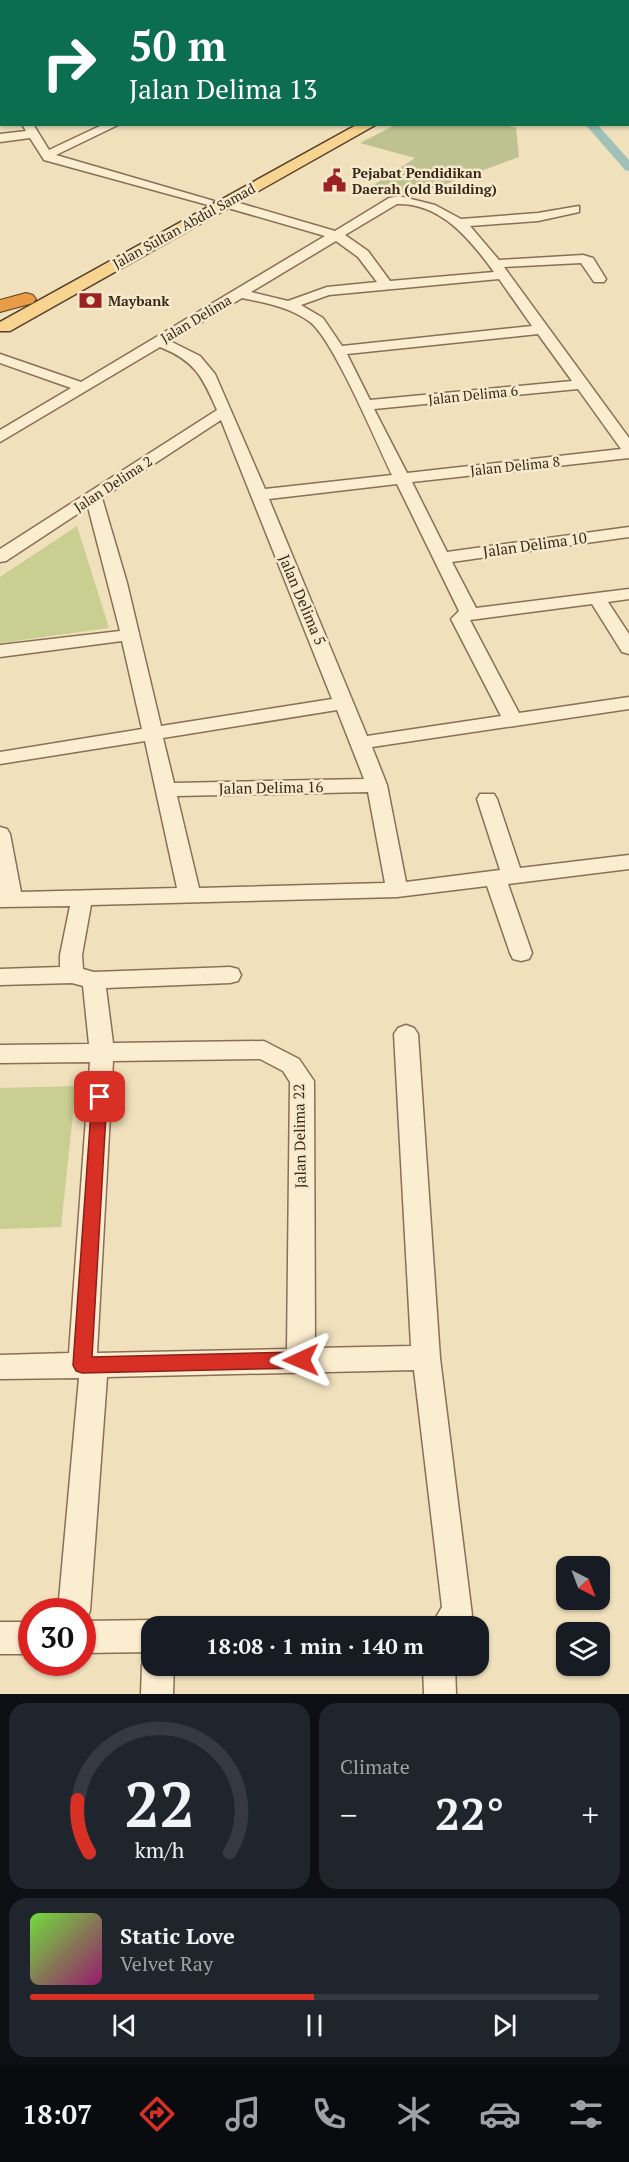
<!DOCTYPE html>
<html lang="en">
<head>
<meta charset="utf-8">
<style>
  :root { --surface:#171b24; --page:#20242c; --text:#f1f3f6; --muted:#9ea1a6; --line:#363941; --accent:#d93025 }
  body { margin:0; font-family:"PT Serif",serif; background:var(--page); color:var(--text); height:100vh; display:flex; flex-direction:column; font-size:22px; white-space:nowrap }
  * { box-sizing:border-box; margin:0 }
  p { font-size:20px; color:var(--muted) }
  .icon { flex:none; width:33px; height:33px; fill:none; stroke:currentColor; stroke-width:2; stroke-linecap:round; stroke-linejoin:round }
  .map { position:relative; height:1694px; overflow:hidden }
  .details { display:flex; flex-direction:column; gap:9px; padding:9px; background:#0d0f14; flex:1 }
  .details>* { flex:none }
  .banner { position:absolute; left:0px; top:0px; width:630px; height:126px; box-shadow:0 2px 4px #0004; background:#0b6e4f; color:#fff; overflow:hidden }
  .needle { width:39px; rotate:138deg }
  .fabs { position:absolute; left:556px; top:1556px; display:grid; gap:12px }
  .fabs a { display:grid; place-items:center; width:54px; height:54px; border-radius:12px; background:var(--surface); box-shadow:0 2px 4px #0004; font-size:30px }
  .speed { position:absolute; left:18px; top:1598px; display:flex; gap:12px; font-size:30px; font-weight:700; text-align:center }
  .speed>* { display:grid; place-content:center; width:78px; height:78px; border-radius:50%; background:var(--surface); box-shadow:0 2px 4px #0004; line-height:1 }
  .speed .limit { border:9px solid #d22; background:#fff; color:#111 }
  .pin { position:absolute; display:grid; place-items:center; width:51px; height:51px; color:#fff; margin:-26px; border-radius:12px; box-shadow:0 3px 9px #0006 }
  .me { position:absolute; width:66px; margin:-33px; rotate:269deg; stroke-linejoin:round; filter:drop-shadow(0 0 4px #0008) }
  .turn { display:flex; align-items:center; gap:21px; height:126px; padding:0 30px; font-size:27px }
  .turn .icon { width:78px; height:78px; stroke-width:2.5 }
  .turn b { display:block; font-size:42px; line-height:51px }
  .big { font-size:45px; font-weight:600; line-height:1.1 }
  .details .card { flex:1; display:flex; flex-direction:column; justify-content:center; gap:9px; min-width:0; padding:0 21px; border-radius:18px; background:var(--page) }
  .details .dial { align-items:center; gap:0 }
  .dial svg { height:156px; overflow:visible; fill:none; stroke:var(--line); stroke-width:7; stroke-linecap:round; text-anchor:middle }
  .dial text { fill:var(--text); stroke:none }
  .song { display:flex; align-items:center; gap:18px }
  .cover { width:72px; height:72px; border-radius:9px; background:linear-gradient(135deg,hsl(100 70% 55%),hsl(320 70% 35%)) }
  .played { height:6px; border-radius:3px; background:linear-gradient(90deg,var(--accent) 50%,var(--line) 50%) }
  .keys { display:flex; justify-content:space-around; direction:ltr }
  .heat { display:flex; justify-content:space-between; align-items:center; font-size:33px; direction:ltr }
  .details .tiles { flex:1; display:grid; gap:9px; grid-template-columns:1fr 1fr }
  .card:last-child { grid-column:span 2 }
  .trip { position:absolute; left:141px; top:1616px; width:348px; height:60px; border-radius:18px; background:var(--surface); box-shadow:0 2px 4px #0004; font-weight:600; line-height:60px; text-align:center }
  .tab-bar { display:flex; height:96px; justify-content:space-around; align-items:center; background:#090b0e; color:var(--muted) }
  .tab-bar .icon { width:42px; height:42px }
  .tab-bar .active { color:var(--accent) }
  .tab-bar b { font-size:27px; color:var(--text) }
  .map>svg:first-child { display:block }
</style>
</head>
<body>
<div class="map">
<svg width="629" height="1694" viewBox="0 0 629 1694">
  <rect width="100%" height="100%" fill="#f0e0bc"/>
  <path fill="#c9cf90" d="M77 526 109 628 0 643V577Z
    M76 1086 61 1227 0 1229V1088Z"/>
  <path fill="#bdc290" d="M397 124 505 125 516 128 519 157 411 197 372 186 415 158 360 143Z"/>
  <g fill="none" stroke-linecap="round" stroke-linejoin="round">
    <path stroke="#678f84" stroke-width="3" d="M550 0 553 2"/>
    <path fill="#a0c1b7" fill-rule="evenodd" d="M585 124H597L629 160V171L625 170Z"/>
    <defs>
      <path id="minor" d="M50 0H73L49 2Z
        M113 0H123V2H113Z
        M304 0H319L320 2H305Z
        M453 0H470L471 2H454Z
        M0 4H2V10H0Z
        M628 27H629V33H628Z
        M0 34H2V40H0Z
        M628 58H629V64H628Z
        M628 75H629V81H628Z
        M0 81H2V89H0Z
        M628 96H629V103H628Z
        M22 124H33L49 150 104 124H120L56 155 214 201 208 205 44 160 30 138 0 142V134L26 131Z
        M399 196 435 205 461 219 538 213 579 206V212L538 221 470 226 499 260 583 255 593 258 606 279 604 282H594L581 263 504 267 629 438V458L412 482 447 552 629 527V537L452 562 476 608 629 589V599L608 602 629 634V654L622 652 592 604 470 620 519 713 629 697V709L372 747 387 785 406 882 500 870 477 799 480 794H494L497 799 520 868 629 855V869L508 884 532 953 529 959 521 961 513 959 510 953 487 886 397 897 91 905 82 955 83 969 94 972 230 967 238 969 241 975 238 981 230 983 106 988 113 1043 264 1041 299 1059 314 1081 315 1348 411 1346 394 1034 398 1028 406 1025 414 1028 418 1034 440 1358 472 1615 467 1626H431L442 1607 414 1370 107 1377 90 1611 85 1621 152 1620 164 1626H152V1652L82 1653V1611H58L79 1378 0 1379V1355L69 1353 90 1062 0 1063V1045L89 1044 83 986 72 983 0 985V969L60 967V955L70 906 0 907V827L7 829 10 834 21 892 177 888 145 741 0 764V752L142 729 122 641 0 657V645L120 631 88 507 6 561 0 562V549L217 410C202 376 195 361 160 347L0 442V430L71 388 0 363V354L81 382 325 236 221 206V200H229L335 231 389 198ZM397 204C441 203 470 239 494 272L390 281 368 251 345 235ZM336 241 358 257 377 282 327 287 288 301 251 292ZM499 279 532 326 342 346 323 318 301 305 329 295ZM242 298C265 303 290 307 310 322 333 339 377 444 392 475L265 489 215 374 200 356 170 341ZM538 334 572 381 370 400 347 354ZM578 389 621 449 407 473 374 409ZM221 420 332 699 161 726 127 583 102 498ZM397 484 459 611 451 619 501 716 367 736 269 499ZM337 710 364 779 174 783 163 738ZM368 792 385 883 199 888 177 796ZM260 1059 283 1071 290 1082 287 1349 97 1353 113 1061Z
        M0 1622H32V1654H0Z
        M152 1652V1665H174L173 1694H141L142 1665 147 1654Z
        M423 1665H455L456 1694H424Z"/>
      <path id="major" d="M607 0H624L606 2Z
        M358 124H377L10 331H0V322Z"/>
      <path id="highway" d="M26 293 33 295 36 299 33 303 0 312V300Z"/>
    </defs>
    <use href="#minor" stroke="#896f55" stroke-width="3"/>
    <use href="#major" stroke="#563d2a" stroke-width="3"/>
    <use href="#highway" stroke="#563d2a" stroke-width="2"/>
    <use href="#minor" fill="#fbedcf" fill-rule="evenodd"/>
    <use href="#major" fill="#f7d590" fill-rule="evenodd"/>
    <use href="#highway" fill="#e79c45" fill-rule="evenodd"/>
  </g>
  <path fill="#d93025" stroke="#8d1f18" stroke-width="1.5" d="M100 1091 107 1097 92 1357 301 1352 307 1354 310 1360 307 1366 301 1368 82 1373 76 1371 73 1365 92 1097Z"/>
  <defs>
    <symbol id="civic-bare" viewBox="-9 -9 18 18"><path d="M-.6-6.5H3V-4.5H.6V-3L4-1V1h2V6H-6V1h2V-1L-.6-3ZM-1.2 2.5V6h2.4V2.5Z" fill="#9b2124" stroke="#f7eacc" stroke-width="2.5" paint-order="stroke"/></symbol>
    <symbol id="bank-bare" viewBox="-9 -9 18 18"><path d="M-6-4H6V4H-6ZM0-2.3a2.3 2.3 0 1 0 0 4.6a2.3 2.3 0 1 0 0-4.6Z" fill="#9b2124" stroke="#f7eacc" stroke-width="2.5" paint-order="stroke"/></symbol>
  </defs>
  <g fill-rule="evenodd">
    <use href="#civic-bare" x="318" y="164" width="33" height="33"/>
    <use href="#bank-bare" x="74" y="284" width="33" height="33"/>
  </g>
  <g text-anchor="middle" stroke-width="5" stroke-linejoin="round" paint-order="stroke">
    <g font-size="14" font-weight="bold" fill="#37281a" stroke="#f7eacc" text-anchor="start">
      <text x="352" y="178">Pejabat Pendidikan<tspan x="352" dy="16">Daerah (old Building)</tspan></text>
      <text x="108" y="306">Maybank</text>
    </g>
    <g font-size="14" fill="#37281a" stroke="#f7eacc">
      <text transform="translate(184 226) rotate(-29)" y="5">Jalan Sultan Abdul Samad</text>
      <text transform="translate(196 319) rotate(-31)" y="5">Jalan Delima</text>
      <text transform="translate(473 395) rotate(-6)" y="5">Jalan Delima 6</text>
      <text transform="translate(515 466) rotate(-6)" y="5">Jalan Delima 8</text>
      <text transform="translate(113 484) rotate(-33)" y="5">Jalan Delima 2</text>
    </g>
    <g font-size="15" fill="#37281a" stroke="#f7eacc">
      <text transform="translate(535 545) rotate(-8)" y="5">Jalan Delima 10</text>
      <text transform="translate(302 600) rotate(67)" y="5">Jalan Delima 5</text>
      <text transform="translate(271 788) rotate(-1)" y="5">Jalan Delima 16</text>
      <text transform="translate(300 1136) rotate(-91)" y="5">Jalan Delima 22</text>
    </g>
  </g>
</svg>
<div class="fabs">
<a><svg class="needle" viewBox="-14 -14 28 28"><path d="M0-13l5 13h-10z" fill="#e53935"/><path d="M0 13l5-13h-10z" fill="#9ea1a6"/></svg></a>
<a><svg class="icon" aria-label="layers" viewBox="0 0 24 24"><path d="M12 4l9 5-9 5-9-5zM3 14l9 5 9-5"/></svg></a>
</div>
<div class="speed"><div class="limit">30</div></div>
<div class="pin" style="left:100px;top:1097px;background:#d93025"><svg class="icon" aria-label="arrive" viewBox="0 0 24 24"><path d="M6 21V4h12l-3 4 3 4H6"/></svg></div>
<svg class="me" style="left:301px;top:1360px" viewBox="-20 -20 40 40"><path d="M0-17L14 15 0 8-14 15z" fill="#d93025" stroke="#fff" stroke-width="4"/></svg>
<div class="trip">18:08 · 1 min · 140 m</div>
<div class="banner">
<div class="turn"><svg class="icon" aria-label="right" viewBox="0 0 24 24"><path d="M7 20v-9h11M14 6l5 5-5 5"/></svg><div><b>50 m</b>Jalan Delima 13</div></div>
</div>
</div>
<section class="details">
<div class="tiles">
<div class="card dial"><svg viewBox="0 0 100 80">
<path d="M14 69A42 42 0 1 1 86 69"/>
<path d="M14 69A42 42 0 0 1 8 42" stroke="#d93025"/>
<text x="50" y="56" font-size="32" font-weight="700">22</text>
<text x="50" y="72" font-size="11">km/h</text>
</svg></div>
<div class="card"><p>Climate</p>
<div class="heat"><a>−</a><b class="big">22°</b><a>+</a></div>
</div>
<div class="card">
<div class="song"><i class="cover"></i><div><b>Static Love</b><p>Velvet Ray</p></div></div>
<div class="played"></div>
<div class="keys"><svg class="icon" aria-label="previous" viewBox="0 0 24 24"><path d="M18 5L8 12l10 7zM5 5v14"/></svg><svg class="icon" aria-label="pause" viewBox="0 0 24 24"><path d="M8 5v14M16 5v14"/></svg><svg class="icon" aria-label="next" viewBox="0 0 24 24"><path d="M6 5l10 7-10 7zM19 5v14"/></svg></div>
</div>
</div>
</section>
<nav class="tab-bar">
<b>18:07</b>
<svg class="icon active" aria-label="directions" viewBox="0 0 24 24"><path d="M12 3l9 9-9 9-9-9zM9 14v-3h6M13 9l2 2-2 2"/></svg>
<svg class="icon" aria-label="music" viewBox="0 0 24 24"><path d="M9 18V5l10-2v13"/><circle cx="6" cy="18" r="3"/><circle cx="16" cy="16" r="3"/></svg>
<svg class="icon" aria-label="phone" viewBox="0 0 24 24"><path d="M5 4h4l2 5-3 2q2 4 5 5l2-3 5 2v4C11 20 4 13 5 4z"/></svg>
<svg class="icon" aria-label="climate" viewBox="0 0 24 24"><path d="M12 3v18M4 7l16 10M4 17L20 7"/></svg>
<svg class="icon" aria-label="car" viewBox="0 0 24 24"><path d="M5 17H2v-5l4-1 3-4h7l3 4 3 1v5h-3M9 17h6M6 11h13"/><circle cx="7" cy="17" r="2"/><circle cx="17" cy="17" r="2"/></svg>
<svg class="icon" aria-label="filters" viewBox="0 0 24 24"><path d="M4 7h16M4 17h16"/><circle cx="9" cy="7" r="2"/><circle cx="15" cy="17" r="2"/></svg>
</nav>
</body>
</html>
